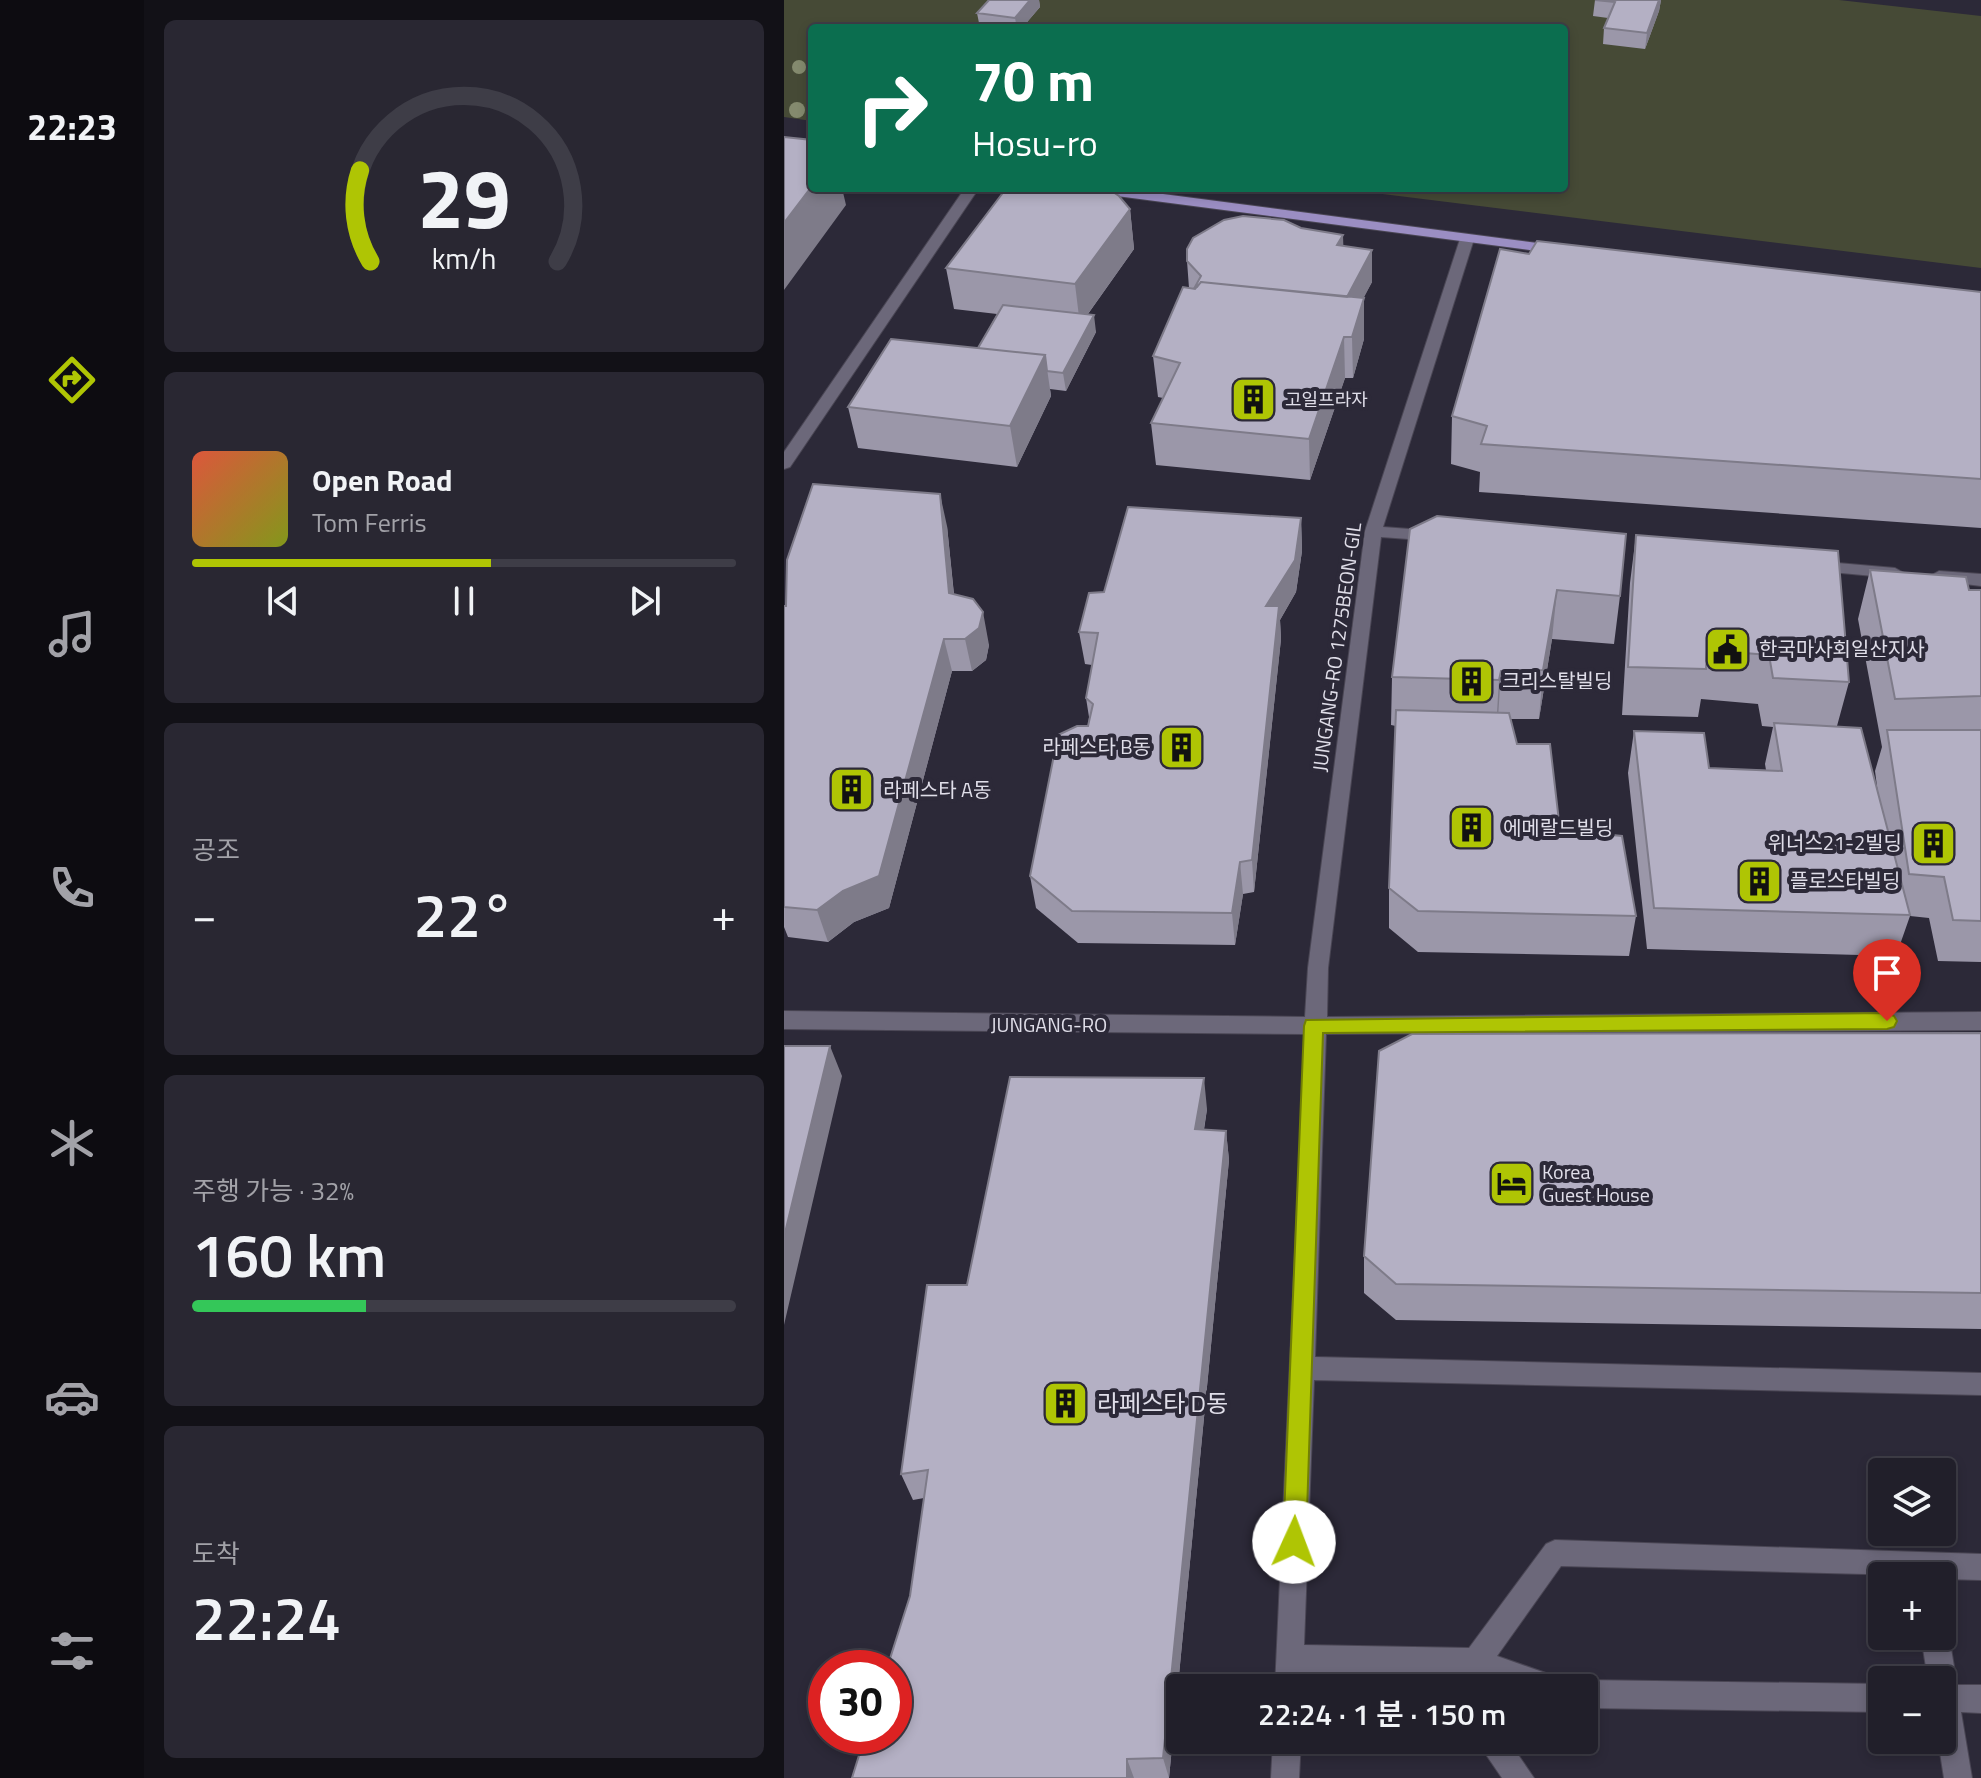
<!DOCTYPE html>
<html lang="ko">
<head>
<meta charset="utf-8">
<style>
  :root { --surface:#211f2a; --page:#292732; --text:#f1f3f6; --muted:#a2a2a8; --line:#3e3d47; --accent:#afc504 }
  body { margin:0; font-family:"Titillium Web","Noto Sans KR",sans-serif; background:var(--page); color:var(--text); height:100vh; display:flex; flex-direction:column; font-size:30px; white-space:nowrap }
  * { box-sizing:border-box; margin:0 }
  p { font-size:26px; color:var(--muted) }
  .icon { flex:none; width:44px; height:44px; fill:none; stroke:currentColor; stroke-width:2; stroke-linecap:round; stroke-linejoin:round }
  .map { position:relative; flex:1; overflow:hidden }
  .side { display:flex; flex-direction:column; gap:20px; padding:20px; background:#121117; width:640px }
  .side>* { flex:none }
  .guide { position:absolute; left:24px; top:24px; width:760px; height:168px; border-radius:8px; box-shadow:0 4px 12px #0003,0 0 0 2px var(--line); background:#0b6e4f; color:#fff; overflow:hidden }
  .buttons { position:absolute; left:1084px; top:1458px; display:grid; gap:16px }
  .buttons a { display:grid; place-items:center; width:88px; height:88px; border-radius:8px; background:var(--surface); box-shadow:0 4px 12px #0003,0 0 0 2px var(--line); font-size:40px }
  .speed { position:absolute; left:24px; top:1650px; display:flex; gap:16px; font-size:40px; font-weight:700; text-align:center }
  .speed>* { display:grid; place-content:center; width:104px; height:104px; border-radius:50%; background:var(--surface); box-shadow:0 4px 12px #0003,0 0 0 2px var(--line); line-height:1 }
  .speed .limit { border:12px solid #d22; background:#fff; color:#111 }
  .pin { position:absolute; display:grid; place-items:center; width:68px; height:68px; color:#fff; margin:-82px -34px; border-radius:50% 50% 50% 0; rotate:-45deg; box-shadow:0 0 8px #0007 }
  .pin .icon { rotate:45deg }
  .me { position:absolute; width:88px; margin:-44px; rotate:2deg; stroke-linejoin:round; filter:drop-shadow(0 0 6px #0008) }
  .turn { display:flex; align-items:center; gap:28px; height:168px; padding:0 32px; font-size:36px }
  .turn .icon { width:104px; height:104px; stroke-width:2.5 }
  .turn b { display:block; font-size:56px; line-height:68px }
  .big { font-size:60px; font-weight:600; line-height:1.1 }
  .side .card { flex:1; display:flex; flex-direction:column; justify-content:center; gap:12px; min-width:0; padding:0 28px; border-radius:12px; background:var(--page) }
  .side .dial { align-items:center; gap:0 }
  .dial svg { height:208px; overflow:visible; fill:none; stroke:var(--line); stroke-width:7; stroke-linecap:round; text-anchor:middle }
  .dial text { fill:var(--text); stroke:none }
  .song { display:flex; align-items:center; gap:24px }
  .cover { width:96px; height:96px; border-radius:12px; background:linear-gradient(135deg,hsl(10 70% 55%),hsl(70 70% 35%)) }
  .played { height:8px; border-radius:4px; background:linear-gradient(90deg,var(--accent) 55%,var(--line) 55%) }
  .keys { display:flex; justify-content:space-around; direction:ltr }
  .heat { display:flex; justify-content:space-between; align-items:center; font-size:44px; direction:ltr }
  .charge { height:12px; border-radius:6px; background:linear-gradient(90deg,#34c759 32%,var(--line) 0) }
  .trip { position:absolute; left:382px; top:1674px; width:432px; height:80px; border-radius:8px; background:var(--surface); box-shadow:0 4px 12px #0003,0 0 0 2px var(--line); font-weight:600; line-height:80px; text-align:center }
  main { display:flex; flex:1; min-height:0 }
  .tabs { display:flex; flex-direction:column; width:144px; justify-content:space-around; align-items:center; background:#0d0c11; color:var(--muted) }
  .tabs .icon { width:56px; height:56px }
  .tabs .selected { color:var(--accent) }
  .tabs b { font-size:36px; color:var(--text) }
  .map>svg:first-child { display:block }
</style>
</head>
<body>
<main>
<nav class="tabs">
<b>22:23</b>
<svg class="icon selected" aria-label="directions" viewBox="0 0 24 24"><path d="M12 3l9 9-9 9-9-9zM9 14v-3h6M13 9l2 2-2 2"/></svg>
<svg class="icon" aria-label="music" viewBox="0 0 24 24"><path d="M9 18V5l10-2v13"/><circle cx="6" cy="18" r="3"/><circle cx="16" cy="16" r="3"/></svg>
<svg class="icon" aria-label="phone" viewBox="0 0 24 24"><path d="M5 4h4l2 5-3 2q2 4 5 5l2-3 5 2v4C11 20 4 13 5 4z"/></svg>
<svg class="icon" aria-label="climate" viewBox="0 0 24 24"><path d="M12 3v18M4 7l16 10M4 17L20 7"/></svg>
<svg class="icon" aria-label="car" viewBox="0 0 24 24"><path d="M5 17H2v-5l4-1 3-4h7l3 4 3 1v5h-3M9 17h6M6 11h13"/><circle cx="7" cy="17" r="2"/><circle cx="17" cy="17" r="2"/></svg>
<svg class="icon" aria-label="filters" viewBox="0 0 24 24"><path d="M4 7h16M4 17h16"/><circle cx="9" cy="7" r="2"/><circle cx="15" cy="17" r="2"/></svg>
</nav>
<section class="side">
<div class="card dial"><svg viewBox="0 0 100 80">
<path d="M14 69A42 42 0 1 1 86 69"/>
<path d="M14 69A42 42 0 0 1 10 34" stroke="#afc504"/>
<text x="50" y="56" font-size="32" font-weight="700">29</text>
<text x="50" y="72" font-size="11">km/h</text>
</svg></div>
<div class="card">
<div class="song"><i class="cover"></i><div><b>Open Road</b><p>Tom Ferris</p></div></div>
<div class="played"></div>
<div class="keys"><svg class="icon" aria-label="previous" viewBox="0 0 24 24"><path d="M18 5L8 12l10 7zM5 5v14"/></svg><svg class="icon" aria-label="pause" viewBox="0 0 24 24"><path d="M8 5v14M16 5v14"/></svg><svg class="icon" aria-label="next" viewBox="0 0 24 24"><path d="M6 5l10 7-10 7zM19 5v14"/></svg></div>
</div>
<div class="card"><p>공조</p>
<div class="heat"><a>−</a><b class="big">22°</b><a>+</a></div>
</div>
<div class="card"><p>주행 가능 · 32%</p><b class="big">160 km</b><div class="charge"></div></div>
<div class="card"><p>도착</p><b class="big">22:24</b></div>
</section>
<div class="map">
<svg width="1197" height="1778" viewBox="0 0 1197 1778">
  <rect width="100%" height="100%" fill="#2c2938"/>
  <path fill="#464a36" d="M0 0H1055L1197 16V268L550 188H780V28H28V121L0 117Z"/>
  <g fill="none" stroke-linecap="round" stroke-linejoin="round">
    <defs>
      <path id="minor" d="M181 188H195L6 467 0 469V452Z
        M683 235 690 239 599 527 652 531 660 536 652 541 597 537 544 968 543 1017 1197 1012V1030L542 1034 531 1357 1197 1373V1395L530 1380 520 1645 685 1648 762 1544 771 1540 1197 1554V1580L1158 1579V1576L777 1566 713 1656 776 1678 780 1688H727L692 1676 519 1673V1688H491L521 1034 0 1029V1011L521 1017 524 968 581 531 676 239Z
        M1031 561 1111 568 1120 573 1111 578 1025 570 1023 566Z
        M1155 571 1197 574V586L1149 580 1146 576Z
        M1158 1625 1165 1636 1173 1685H1197V1713L1177 1712 1188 1778H1160L1154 1740H1158V1680H1144L1137 1636H1158Z
        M800 1680 1098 1684V1712L800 1708V1688H789Z
        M489 1740H517L515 1778H487Z
        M692 1740H724L750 1778H718Z"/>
      <path id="major" d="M295 188H333L776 246 783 250 776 254 302 192Z"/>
    </defs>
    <use href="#minor" stroke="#4a4654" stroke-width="2"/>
    <use href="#major" stroke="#4a4654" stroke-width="2"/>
    <use href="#minor" fill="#6c687a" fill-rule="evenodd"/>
    <use href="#major" fill="#9b8ec3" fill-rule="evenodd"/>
  </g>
  <g fill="#848a6e">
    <circle cx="15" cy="67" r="7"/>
    <circle cx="13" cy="110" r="8"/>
  </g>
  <path fill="#9b97a9" d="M205 0H255L256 7 238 28H196L193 13Z
    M811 0H877L875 11 861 49 819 44 820 28 824 18 809 16Z
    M346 209 350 249 304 314 312 332 282 391 266 389 267 396 233 467 74 448 64 407 194 348 213 314 170 309 162 268Z
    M517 228 560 246 588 250V282L579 298 580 339 569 378H561L526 480 372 465 367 423 379 398 374 397 369 356 405 288 403 261Z
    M745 254 1197 292V528L695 492 696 472 667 464 668 416Z
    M517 518 518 551 512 592 496 620 497 639 470 892 459 894 451 945 294 943 252 908 246 876 304 726 305 717 302 698 308 665 301 664 295 632 320 592Z
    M163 526 170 594 205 645 202 660 188 671H168L105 908 70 922 44 942 4 937 0 927V606H2Z
    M626 529 836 596 830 644 768 639 755 719H727L733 744 776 830 852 916 845 956 634 952 605 928V888L612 726 607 725 608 677Z
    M852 535 1065 682 1053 726 1094 794 1091 771 1098 747 1074 619 1086 570 1185 590H1197V962L1154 961 1145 918 1126 916 1112 956 863 949 844 773 850 731 925 768 982 770 981 764 989 727 978 726 974 704 917 699 914 717 838 715 846 583Z
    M1197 1033V1329L612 1320 580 1293V1256Z
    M423 1109 420 1130 442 1131 445 1160 385 1778H68L126 1596 140 1498 129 1500 117 1474 183 1285Z"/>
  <path fill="#7e7b89" d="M246 0H255L256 7 238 28H233L231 18Z
    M875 0H877L875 11 861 49 863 33Z
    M28 186V188H58L62 205 0 290V223Z
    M346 209 350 249 296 325 291 284Z
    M559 235 560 266 553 245Z
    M588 250V282L561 334 560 302Z
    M580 298V339L569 378 568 337Z
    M310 315 312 332 282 391 279 373Z
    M560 337 561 378 526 480 525 439Z
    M261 355 267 396 233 467 226 426Z
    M156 494 163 526 173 626 165 593Z
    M517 518 518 551 512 592 496 620 497 639 470 892 468 860 482 606Z
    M773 590 768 639 755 719 759 670Z
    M199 612 205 645 202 660 188 671 181 639Z
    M160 639 168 671 105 908 70 922 44 942 33 910Z
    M717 671 714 719 712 728 715 680Z
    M456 862 459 894 451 945 448 913Z
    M46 1046 58 1076 0 1325V1237Z
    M420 1078 423 1109 415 1159 411 1129Z
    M442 1131 445 1160 385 1778 379 1758Z
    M343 1759 350 1778H343Z"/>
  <path fill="#b4b0c4" stroke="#7e7b89" stroke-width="2" d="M205 0H246L231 18 193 13Z
    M811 0H875L863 33 820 28 831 2Z
    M0 137 28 140V186L0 223Z
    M227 188H323L335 196 346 209 291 284 162 268 221 190Z
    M459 216 500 220 517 228 559 235 553 245 588 250 563 297 417 282 413 287H411L417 276 403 261V249L409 238 440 220Z
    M753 241 1197 292V479L697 444 703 426 668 416 716 249 745 254Z
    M417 282 580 298 568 337H560L525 439 367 423 396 363 369 356 399 287 411 289Z
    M219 305 310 315 279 373 263 371 261 355 194 348Z
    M107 339 261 355 226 426 64 407Z
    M29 484 156 494 165 593 189 599 199 612 195 628 181 639H160L95 876 59 891 33 910 0 907V606H2L3 560Z
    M344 507 517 518 511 560 482 606H495L468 860 456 862 448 913 288 911 246 876 274 735 293 726H304L309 704 302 698 314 633 295 632 305 593 320 592Z
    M653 516 842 534 836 596 773 590 759 670 717 671 715 680 608 677 626 529Z
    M852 535 1054 551 1065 682 989 678 985 655 923 650 922 669 844 667Z
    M1086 570 1182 577 1185 590H1197V696L1111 699Z
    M612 710 725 713 733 744H766L776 830 838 836 852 916 634 911 605 888Z
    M990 723 1077 728 1126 915 870 908 850 731 920 733 925 768 998 771Z
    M1103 730H1197V921L1169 920 1160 877 1125 874Z
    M1197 1033V1293L612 1284 580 1256 595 1051 628 1034Z
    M0 1046H46L0 1237Z
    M226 1077 420 1078 411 1129 442 1131 379 1758 343 1759V1778H68L81 1736H110V1668H103L126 1596 144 1470 117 1474 143 1285H183Z"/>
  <path fill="#afc504" stroke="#728003" stroke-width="2" d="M1103 1013 1110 1016 1113 1021 1110 1027 1103 1029 539 1033 522 1542 519 1551 510 1554 502 1551 499 1542 520 1026 522 1020Z"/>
  <defs>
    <symbol id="building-square" viewBox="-11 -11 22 22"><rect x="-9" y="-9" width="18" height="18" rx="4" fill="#afc504" stroke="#2c2938"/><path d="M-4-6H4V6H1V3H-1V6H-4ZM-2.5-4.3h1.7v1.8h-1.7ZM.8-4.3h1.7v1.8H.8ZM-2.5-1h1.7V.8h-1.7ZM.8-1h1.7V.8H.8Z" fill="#111"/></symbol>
    <symbol id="civic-square" viewBox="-11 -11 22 22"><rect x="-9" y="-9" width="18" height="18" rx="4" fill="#afc504" stroke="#2c2938"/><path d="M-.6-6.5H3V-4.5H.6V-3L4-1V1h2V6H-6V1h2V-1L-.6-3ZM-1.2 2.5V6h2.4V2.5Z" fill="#111"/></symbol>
    <symbol id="hotel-square" viewBox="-11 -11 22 22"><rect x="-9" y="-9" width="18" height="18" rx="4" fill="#afc504" stroke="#2c2938"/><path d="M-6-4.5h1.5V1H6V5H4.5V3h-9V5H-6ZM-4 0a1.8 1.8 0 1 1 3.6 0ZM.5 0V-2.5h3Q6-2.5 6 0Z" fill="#111"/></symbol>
  </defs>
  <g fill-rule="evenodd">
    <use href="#building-square" x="444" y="374" width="51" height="51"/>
    <use href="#civic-square" x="918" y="624" width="51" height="51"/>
    <use href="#building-square" x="662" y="656" width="51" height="51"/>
    <use href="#building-square" x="372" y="722" width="51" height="51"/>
    <use href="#building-square" x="42" y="764" width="51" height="51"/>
    <use href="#building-square" x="662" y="802" width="51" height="51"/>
    <use href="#building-square" x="1124" y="818" width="51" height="51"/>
    <use href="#building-square" x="950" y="856" width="51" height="51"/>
    <use href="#hotel-square" x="702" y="1158" width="51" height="51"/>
    <use href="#building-square" x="256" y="1378" width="51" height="51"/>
  </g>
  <g text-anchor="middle" stroke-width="8" stroke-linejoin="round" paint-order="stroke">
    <g font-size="18" fill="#e0dee9" stroke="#2c2938" text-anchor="start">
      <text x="501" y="406">고일프라자</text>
    </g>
    <g font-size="20" fill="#e0dee9" stroke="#2c2938">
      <text transform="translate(553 647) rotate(-82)" y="7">JUNGANG-RO 1275BEON-GIL</text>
      <text x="265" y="1032">JUNGANG-RO</text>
    </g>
    <g font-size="20" fill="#e0dee9" stroke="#2c2938" text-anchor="start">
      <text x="975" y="656">한국마사회일산지사</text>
      <text x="718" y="688">크리스탈빌딩</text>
      <text x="367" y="754" text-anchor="end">라페스타 B동</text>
      <text x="99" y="797">라페스타 A동</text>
      <text x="719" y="835">에메랄드빌딩</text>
      <text x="1118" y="850" text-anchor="end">위너스21-2빌딩</text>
      <text x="1006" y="888">플로스타빌딩</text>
      <text x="758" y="1179">Korea<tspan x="758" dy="23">Guest House</tspan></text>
    </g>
    <g font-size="24" fill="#e0dee9" stroke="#2c2938" text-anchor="start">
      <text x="313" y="1412">라페스타 D동</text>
    </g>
  </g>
</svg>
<div class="buttons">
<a><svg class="icon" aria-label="layers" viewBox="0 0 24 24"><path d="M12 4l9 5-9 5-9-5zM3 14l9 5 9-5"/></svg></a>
<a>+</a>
<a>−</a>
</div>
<div class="speed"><div class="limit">30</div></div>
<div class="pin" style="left:1103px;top:1021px;background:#d93025"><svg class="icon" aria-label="arrive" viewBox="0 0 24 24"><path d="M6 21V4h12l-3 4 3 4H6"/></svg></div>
<svg class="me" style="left:510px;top:1542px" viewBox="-20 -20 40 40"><circle r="19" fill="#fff"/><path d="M0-13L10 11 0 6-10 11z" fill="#afc504"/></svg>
<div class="trip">22:24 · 1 분 · 150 m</div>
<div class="guide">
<div class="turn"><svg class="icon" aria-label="right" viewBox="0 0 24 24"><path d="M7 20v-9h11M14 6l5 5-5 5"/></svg><div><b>70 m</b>Hosu-ro</div></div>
</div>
</div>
</main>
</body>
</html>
